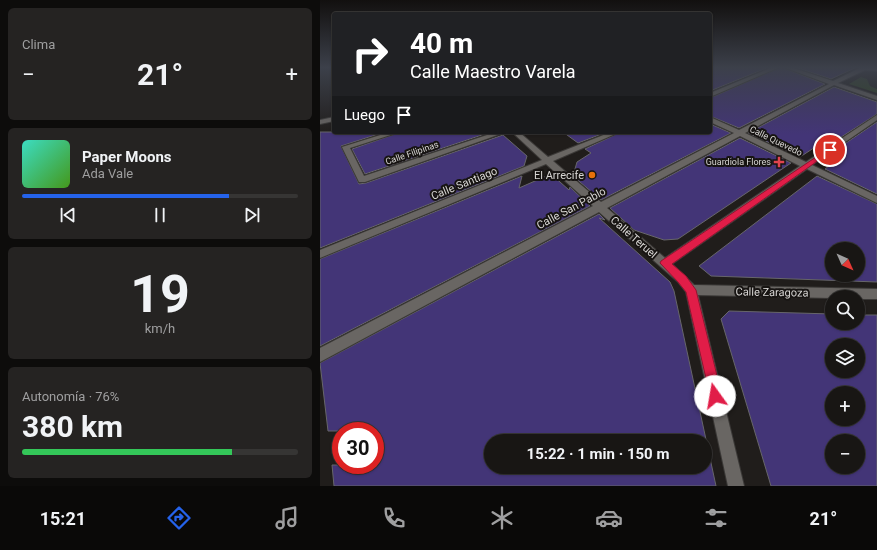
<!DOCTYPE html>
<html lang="es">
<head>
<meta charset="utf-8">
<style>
  :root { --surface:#181614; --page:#252322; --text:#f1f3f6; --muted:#9f9fa0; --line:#363534; --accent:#2563eb }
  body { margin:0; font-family:Roboto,sans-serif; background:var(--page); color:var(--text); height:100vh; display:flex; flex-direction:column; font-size:15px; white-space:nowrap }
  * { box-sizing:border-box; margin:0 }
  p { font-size:13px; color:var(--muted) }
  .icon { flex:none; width:22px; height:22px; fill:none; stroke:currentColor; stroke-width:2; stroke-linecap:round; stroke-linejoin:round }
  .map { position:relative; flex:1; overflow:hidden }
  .side { display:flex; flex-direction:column; gap:8px; padding:8px; background:#0d0c0b; width:320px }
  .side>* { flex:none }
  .guide { position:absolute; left:12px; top:12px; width:380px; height:122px; border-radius:4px; box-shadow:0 1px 3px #0004,0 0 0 1px var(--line); background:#202124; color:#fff; overflow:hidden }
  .needle { width:26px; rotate:135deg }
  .buttons { position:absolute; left:505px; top:242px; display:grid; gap:8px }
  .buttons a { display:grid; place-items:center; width:40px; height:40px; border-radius:50%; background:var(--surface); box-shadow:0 1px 3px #0004,0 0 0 1px var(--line); font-size:20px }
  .speed { position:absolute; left:12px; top:422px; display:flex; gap:8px; font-size:20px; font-weight:700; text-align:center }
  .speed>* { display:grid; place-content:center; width:52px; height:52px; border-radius:50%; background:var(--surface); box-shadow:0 1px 3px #0004,0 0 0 1px var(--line); line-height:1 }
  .speed .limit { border:6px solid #d22; background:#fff; color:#111 }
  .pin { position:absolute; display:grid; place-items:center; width:34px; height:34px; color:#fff; margin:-17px; border:2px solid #fff; border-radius:50%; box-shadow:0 1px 4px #0007 }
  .me { position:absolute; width:44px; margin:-22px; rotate:347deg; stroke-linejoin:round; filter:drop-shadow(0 0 3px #0008) }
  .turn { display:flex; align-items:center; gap:14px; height:84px; padding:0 12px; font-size:18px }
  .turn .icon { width:52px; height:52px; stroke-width:2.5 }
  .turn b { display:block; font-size:28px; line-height:34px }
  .then { display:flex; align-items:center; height:38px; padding:0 12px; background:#0003; gap:8px; font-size:15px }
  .big { font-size:30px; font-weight:700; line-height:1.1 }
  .side .card { flex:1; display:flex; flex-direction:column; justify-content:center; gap:6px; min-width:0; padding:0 14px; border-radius:6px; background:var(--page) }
  .side .dial { align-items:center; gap:0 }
  .dial b { font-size:52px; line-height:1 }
  .song { display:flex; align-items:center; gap:12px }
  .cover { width:48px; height:48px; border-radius:6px; background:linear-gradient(135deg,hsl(170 70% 55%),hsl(100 70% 35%)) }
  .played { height:4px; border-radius:2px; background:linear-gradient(90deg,var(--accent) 75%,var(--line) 75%) }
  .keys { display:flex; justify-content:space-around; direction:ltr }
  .heat { display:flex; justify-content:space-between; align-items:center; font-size:22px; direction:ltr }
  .charge { height:6px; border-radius:3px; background:linear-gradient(90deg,#34c759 76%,var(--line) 0) }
  .trip { position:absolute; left:164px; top:434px; width:228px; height:40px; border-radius:20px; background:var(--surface); box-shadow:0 1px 3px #0004,0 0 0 1px var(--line); font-weight:700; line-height:40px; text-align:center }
  .tabs { display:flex; height:64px; justify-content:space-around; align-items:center; background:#0a0908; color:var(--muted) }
  .tabs .icon { width:28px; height:28px }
  .tabs .on { color:var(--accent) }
  .tabs b { font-size:18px; color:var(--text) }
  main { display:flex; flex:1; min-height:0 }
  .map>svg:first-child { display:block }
</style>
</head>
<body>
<main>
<section class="side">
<div class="card"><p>Clima</p>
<div class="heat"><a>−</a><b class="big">21°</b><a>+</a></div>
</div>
<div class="card">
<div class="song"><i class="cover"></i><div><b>Paper Moons</b><p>Ada Vale</p></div></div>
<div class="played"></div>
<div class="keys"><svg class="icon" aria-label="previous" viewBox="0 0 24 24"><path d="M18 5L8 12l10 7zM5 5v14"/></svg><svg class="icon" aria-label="pause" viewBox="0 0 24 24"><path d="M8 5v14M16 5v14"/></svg><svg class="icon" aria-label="next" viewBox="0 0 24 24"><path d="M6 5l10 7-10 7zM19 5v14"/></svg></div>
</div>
<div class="card dial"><b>19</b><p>km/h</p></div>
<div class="card"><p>Autonomía · 76%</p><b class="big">380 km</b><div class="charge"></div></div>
</section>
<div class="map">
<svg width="557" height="486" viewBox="0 0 557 486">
  <rect width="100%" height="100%" fill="#201d1b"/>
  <path fill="#2e4520" d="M541 77 547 79 550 86 557 89V93L529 84Z"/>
  <path fill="#433577" stroke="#67666a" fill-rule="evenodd" d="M390 67H449L390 91Z
    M461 67 505 84 419 128 390 116V98Z
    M475 67H537L511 79Z
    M514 87 557 102V114L512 143 509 138 480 157 428 133Z
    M557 122V194L505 169 522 156 517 149Z
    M390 124 411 133 281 200 253 176 257 162 271 153 265 149 301 132H390Z
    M0 132H65L21 146 39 184 46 183 183 135 207 156 204 166 0 248Z
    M81 132H171L45 174 32 149Z
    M243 132H287L258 143Z
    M420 138 471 163 358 239 344 240 314 230 290 208Z
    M231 174 249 190 250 187 270 206 0 346V259L202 176 199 188Z
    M497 176 557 204V282L391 276 379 266ZM512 249H538V275H512Z
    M279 214 285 220 279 218 350 282 354 291 396 486H14L12 465H55V431H8L0 363ZM171 441H385V467H171Z
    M409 311 512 314V323H538V315H557V486H451L401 319ZM512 345H538V371H512ZM512 393H538V419H512ZM512 441H538V467H512Z"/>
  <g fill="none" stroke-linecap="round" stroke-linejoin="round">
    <defs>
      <path id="street" d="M453 67H460L390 97V93Z
        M463 67H470L513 81 542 67H557V71L545 70 518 83 557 96V100L514 85 425 133 486 162 557 115V120L492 165 557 196V203L487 169 352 264 374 285 557 289V299H538V297L512 298 378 295 424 486H408L366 292 358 282 279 212 0 362V348L273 206 226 164 0 258V250L222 160 192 132H199L228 157 291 132H300L233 161 281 202 414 133 390 122V117L419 130 509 84ZM420 136 480 166 345 258 287 208Z
        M14 117V121L0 124V120Z
        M70 132H80L30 148 44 176 176 132H186L45 182H39L22 147Z"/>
    </defs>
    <use href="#street" stroke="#3b3937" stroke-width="2"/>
    <use href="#street" fill="#696663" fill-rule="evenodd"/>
  </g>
  <linearGradient id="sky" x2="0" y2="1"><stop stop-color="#12100f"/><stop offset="0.5" stop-color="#3c404a"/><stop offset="1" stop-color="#3c404a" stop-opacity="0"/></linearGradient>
  <rect width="557" height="135" fill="url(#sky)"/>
  <path fill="#e11d48" stroke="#92132f" d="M508 149 513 150 352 264 366 276 376 290 402 396 400 400 395 402 391 400 366 292 358 282 340 263 341 261Z"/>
  <path fill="#e0444e" stroke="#171412" stroke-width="1.5" d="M457 156h4v4h4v4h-4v4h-4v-4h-4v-4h4z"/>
  <circle fill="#e8710a" stroke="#171412" stroke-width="1.5" cx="272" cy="175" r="4"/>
  <g text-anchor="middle" stroke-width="4" stroke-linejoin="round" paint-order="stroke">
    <g font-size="9" fill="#d8d6d4" stroke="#171412">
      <text transform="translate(456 141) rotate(26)" y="3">Calle Quevedo</text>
      <text transform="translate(92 153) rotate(-19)" y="3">Calle Filipinas</text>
    </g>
    <g font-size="9" fill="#d8d6d4" stroke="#171412" text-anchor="end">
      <text x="451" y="165">Guardiola Flores</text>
    </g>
    <g font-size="11" fill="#d8d6d4" stroke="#171412" text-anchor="end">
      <text x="264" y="179">El Arrecife</text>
    </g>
    <g font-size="11" fill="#d8d6d4" stroke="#171412">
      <text transform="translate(144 183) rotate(-22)" y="4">Calle Santiago</text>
      <text transform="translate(251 208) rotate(-28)" y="4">Calle San Pablo</text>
      <text transform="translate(314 237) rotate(41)" y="4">Calle Teruel</text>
      <text transform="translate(452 292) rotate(1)" y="4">Calle Zaragoza</text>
    </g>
  </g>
</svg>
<div class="buttons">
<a><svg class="needle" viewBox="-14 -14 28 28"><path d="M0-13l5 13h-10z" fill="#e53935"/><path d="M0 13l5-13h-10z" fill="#9f9fa0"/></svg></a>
<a><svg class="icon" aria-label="search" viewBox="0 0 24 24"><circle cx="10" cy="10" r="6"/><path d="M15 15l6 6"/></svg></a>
<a><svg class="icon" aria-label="layers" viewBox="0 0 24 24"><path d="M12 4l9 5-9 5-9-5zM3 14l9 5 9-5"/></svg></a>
<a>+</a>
<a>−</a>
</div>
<div class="speed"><div class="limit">30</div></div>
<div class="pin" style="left:510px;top:150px;background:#d93025"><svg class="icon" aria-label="arrive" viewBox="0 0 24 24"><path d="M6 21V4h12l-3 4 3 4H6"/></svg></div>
<svg class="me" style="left:395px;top:396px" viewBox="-20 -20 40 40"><circle r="19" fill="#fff"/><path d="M0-13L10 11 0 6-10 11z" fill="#e11d48"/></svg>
<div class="trip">15:22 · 1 min · 150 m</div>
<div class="guide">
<div class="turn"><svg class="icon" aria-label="right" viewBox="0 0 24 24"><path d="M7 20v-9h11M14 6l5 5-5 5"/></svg><div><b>40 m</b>Calle Maestro Varela</div></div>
<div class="then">Luego<svg class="icon" aria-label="arrive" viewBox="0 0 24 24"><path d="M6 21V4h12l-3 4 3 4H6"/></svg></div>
</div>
</div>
</main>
<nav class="tabs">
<b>15:21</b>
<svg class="icon on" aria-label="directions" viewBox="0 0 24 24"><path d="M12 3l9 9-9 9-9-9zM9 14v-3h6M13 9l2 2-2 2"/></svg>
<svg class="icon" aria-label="music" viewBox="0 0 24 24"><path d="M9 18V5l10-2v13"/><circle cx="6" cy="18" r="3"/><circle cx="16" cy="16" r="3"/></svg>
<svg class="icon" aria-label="phone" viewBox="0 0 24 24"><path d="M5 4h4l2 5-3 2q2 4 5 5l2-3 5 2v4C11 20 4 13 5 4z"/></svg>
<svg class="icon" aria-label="climate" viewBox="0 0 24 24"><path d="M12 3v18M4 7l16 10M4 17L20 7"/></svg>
<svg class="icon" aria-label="car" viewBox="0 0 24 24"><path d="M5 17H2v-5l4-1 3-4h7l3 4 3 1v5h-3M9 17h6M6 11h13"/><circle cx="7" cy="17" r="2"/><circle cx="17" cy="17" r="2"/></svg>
<svg class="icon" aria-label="filters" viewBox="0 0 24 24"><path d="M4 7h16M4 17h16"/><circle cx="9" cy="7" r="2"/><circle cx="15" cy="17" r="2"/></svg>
<b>21°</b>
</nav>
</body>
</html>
